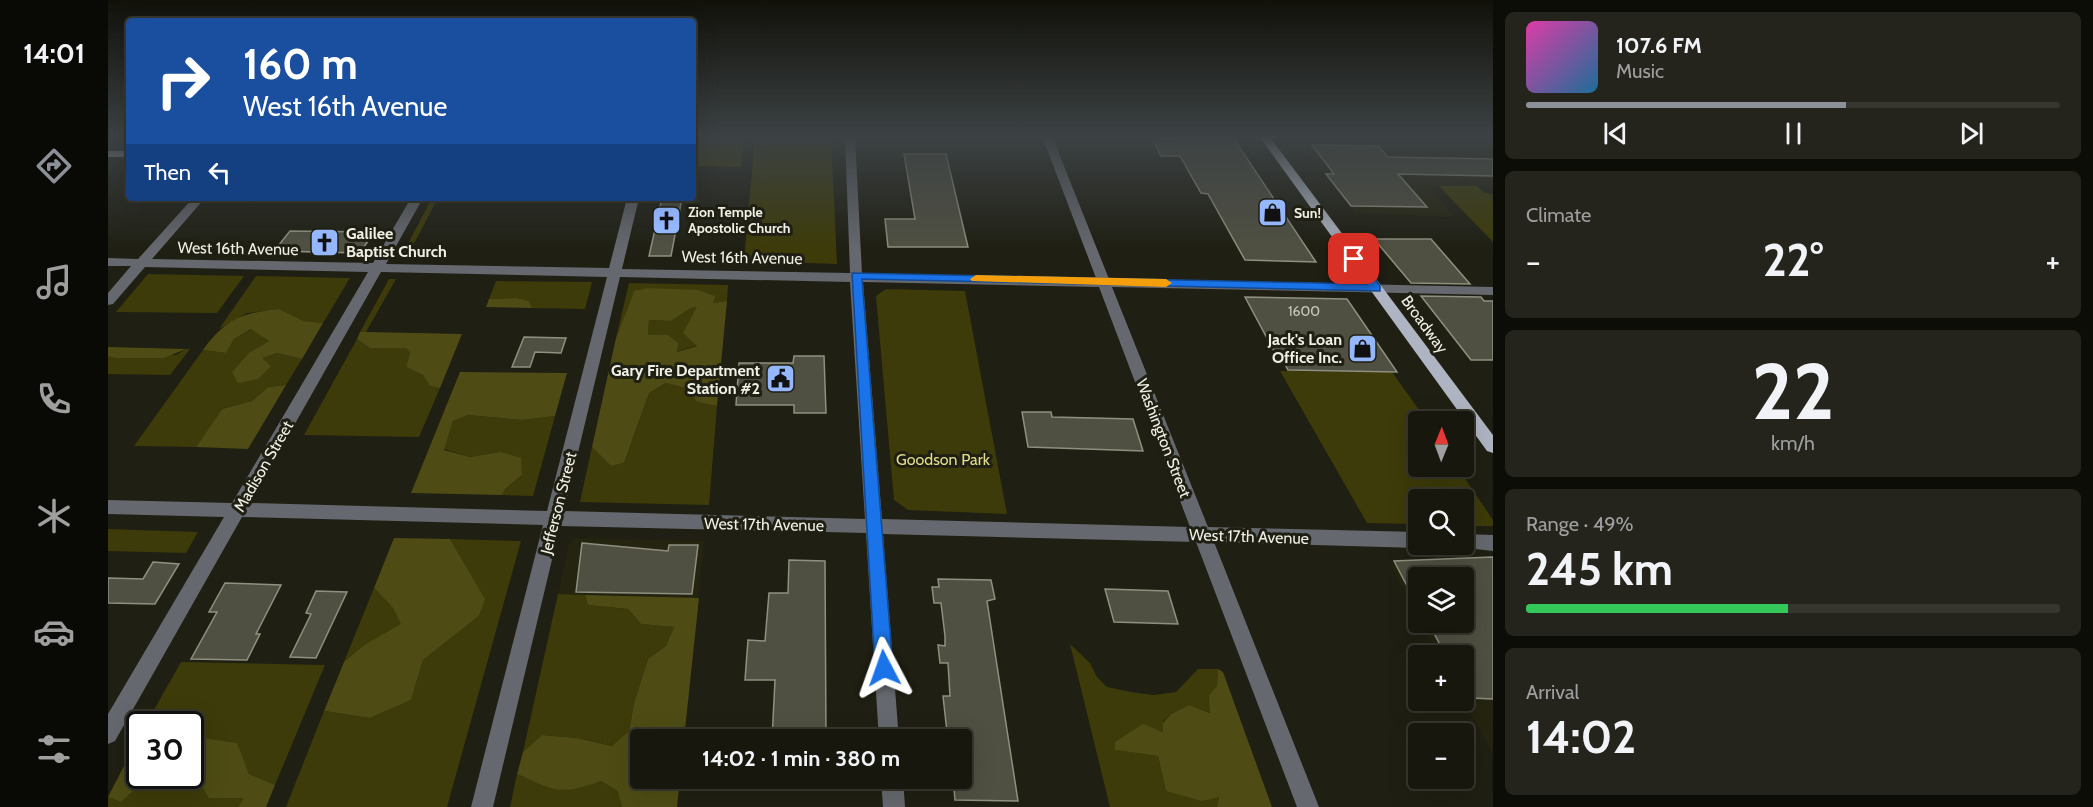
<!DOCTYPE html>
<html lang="en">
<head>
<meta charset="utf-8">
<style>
  :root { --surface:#17170e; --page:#24241c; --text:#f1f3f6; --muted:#9e9f9e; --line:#36362e; --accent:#8c9099 }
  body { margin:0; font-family:Cabin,sans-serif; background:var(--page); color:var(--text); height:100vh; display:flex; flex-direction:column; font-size:22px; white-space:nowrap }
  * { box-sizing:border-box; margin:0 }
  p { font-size:20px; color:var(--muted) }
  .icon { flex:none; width:33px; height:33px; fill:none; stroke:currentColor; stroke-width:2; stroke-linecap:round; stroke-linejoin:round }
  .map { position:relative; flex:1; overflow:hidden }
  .details { display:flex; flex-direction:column; gap:12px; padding:12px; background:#0d0d08; width:600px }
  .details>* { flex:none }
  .banner { position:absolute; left:18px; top:18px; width:570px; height:183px; border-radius:6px; box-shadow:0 6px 24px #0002,0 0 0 2px var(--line); background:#1a4fa0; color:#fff; overflow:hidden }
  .needle { width:39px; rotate:1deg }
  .tools { position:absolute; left:1300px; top:411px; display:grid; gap:12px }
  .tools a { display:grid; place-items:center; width:66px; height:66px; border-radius:6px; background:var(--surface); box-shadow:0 6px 24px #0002,0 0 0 2px var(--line); font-size:30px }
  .speed { position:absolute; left:18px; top:711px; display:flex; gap:12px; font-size:30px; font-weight:700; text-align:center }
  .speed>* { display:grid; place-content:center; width:78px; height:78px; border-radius:50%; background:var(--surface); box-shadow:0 6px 24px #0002,0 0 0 2px var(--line); line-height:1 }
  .speed .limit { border:3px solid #111; border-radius:9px; background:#fff; color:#111 }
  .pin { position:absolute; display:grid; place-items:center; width:51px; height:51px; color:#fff; margin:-26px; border-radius:12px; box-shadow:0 3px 9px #0006 }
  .me { position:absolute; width:66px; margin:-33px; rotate:356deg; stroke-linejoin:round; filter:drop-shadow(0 0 4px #0008) }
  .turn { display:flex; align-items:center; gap:21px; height:126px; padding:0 18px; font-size:27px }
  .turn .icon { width:78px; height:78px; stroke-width:2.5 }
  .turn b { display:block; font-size:42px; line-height:51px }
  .then { display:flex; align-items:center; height:57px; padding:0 18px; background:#0003; gap:12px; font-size:22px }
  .big { font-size:45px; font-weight:800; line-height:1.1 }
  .details .tile { flex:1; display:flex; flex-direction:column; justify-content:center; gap:9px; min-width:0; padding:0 21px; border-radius:9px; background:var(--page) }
  .details .dial { align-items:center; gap:0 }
  .dial b { font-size:78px; line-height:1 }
  .song { display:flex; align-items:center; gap:18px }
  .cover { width:72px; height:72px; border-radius:9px; background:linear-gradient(135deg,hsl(320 70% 55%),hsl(200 70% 35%)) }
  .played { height:6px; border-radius:3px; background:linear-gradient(90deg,var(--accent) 60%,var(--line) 60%) }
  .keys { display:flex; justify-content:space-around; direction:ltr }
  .heat { display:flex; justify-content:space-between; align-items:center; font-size:33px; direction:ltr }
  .charge { height:9px; border-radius:4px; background:linear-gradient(90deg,#34c759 49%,var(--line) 0) }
  .trip { position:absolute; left:522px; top:729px; width:342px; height:60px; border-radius:6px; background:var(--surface); box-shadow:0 6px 24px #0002,0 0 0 2px var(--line); font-weight:800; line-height:60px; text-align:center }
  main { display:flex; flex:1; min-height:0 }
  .tabs { display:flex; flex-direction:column; width:108px; justify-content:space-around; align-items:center; background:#090906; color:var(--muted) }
  .tabs .icon { width:42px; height:42px }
  .tabs .active { color:var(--accent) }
  .tabs b { font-size:27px; color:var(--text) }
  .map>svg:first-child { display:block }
</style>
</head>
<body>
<main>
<nav class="tabs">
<b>14:01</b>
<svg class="icon active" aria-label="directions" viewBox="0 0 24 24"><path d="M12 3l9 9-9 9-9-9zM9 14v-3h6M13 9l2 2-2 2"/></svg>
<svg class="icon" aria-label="music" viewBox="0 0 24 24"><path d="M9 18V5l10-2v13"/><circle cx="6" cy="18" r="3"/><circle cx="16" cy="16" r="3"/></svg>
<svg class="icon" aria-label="phone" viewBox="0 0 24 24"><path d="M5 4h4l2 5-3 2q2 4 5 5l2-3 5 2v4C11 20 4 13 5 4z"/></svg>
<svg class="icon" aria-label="climate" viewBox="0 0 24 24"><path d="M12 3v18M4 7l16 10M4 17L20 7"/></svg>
<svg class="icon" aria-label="car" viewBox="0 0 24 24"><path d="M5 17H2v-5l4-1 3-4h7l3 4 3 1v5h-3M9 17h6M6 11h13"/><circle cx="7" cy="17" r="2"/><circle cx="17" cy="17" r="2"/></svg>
<svg class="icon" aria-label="filters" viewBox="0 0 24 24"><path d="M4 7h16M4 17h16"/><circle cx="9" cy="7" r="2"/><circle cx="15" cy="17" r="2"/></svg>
</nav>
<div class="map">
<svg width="1385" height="807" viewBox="0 0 1385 807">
  <rect width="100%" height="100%" fill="#1f1f13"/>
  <path fill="#252411" d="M1187 137 1374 139 1385 149V186H1320L1347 217 1247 213Z
    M466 538 596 541 591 598 450 594 461 544Z
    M1282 564 1385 566V755L1356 701V656L1331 655 1313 623 1356 622V578H1311V618Z"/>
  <path fill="#3d3b09" d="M585 136H636L633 167 585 166Z
    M647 136H723L729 264 636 261Z
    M1331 186H1369L1375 192 1385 195V242Z
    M324 198H330L301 253H295Z
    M40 274 136 276 109 313 8 312Z
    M148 276 242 278 215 323 196 321 171 309 139 313 111 329Z
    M281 279H288L258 332H252Z
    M388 281 484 282 477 309 424 308 421 301 409 298 381 299Z
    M521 283 620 285 619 301 605 303 526 291 508 338Z
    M778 289 857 291 899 514 800 510 786 500 768 296Z
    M589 307 590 345 568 352 540 335 541 320 563 321 583 308Z
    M144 329 161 341 142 352 163 366 153 358 169 353 194 359 178 385 160 387 144 401 114 409 88 447 26 446 95 350 118 353 126 339Z
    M249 339 262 348H298L302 353 298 367 315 375 322 386 332 388 311 437 196 435Z
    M78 349H82L62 375 0 374V356L68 355Z
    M1172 371 1284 372 1319 421 1311 422V466L1349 467 1385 520V526H1356V500H1311V524L1259 523Z
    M559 383 578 388 589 402 609 406 601 505 472 502 484 447 503 466 516 463 541 393Z
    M360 415 415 420 447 416 425 496 394 495 397 489 414 475 392 452 362 457 336 449 345 421Z
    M0 529 90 532 78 553 0 551Z
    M342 539 413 541 339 807H178L216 711 262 718 303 700 315 660 371 616 376 598Z
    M266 588 285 608 294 624 256 645 236 662Z
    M450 594 477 595 480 605 520 609 533 624 566 627 558 646 540 659 526 703 521 731 505 746 469 738 434 735 415 752Z
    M962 644 982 663 989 677 999 687 1023 692 1045 695 1068 692 1090 669H1110L1109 686 1101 695 1103 713 1081 705 1063 714 1055 722 1056 732 1035 725 1007 743 1008 750 1050 756 1058 791 1111 797 1109 807H1002Z
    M73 662 217 665 167 785 141 774 128 743 83 736 82 724H38Z
    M409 774C446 790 454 796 493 781L511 791 514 807H402Z
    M87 775 137 798 130 807H0V797L13 802 35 782 60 783Z"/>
  <path fill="#4e4c14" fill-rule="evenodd" d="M540 288 590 290 607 296 605 303 619 301 609 406 589 402 578 388 558 383 541 393 516 463 503 466 484 447 508 338 526 291ZM589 307 575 333 589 346 569 352 570 343 560 335H540L541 320 563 321 583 308Z
    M409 298 421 301 424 308 378 307 381 299Z
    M171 309 196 321 215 323 194 359 169 353 154 358 163 366 150 379 130 383 124 372 142 352 161 341 143 329 126 339 118 353 95 350C118 319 133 313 171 309Z
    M252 332H258L354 334 332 388 322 386 315 375 298 367 302 353 298 348H262L249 339Z
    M0 347 78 349 56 358H8L0 356Z
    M352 372 459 373 447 416 415 420 360 415 345 421 336 450 362 457 392 452 413 458 414 475 397 489 394 495 303 493Z
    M178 385 140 449 88 447 114 409 144 401 160 387Z
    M286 538 342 539 377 599 371 616 315 660 303 700 262 718 216 711 236 662 256 645 293 624 285 608 266 588Z
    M477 595 591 598 576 739 532 740V778L572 779 569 807H514L510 791 493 781C453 796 447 791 409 774L415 752 434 735 469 738 504 746 521 731 526 703 540 659 558 646 566 627 533 624 520 609 480 605Z
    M1110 669 1115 672 1164 807H1109L1111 797 1094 801 1058 791 1050 756 1007 750V742L1035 724 1055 732V723L1063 714 1081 705 1102 713 1101 695 1109 686Z
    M83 736 129 743 141 774 167 785 158 807H130L136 798H101L87 775 60 783 35 782 13 802 0 797 31 737 32 776H82Z"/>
  <path fill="#505042" stroke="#909080" stroke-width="1.5" d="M1044 138 1126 139 1208 262 1137 260 1100 194 1093 193 1072 156H1053Z
    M1204 145 1270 146 1280 157 1385 159V176L1290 174 1319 207 1243 206 1218 174H1226Z
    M796 154H838L860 247H780L777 219H807Z
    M554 198H574L563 256H541Z
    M182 231 266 232 252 253 166 251Z
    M1266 239H1323L1362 284 1303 283Z
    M1313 296 1373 297 1376 301H1385V360H1363Z
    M1137 297 1239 299 1289 372 1180 370 1172 355H1168Z
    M416 337 458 338 453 353 427 352 422 367H404Z
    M686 356H716L718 413H686V405H628L631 363H685Z
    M914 412H943L944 417 1025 419 1035 451 920 447Z
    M474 543 560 551 561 545H590L584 594 468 592Z
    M1385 557V699L1362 698 1356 688V656H1338L1320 622H1356V578H1311V609L1286 561Z
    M681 560 717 561 718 740H664L667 680H637L640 640 657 641 661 593H680Z
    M45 562 71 564 47 604 0 603V578L35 579Z
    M830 579 883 580 887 599 879 601 910 801 847 800 845 778H854V732H839L835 696H842L840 663H832L830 645 837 646V636L833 603H826L824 587H831Z
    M117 583 173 585 148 634H152L139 660 83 659 109 612H101Z
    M997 589 1060 591 1070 624 1006 622Z
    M208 591 239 592 208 658 182 657 203 614 198 613Z"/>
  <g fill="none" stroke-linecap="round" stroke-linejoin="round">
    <path fill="#65686e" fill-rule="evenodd" d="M737 136H747L754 274 988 278 934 136H944L1001 279 1385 287V295L1004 287 1100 527 1311 532V544H1318L1311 548 1106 542 1211 807H1189L1088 542 775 534 791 740H771L758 533 452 526 385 807H363L435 525 134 517 7 741 0 744V714L116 517 0 514V500L124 503 260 272 37 267 5 304 0 305V293L23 266H0V258L30 259 85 198H97L44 259 265 263 303 198H315L278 264 501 268 519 198H531L514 269 742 273ZM273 272 499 277 439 511 142 503ZM512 277 742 282 757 519 456 511ZM755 282 991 287 1082 527 774 519Z
      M1356 534 1385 535V551L1350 547 1349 544H1356Z
      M773 778H795L797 807H775Z"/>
    <path fill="#aeb4c1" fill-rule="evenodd" d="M1151 136H1161L1385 435V453L1379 451Z
      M0 151H21V157H0Z"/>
  </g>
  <linearGradient id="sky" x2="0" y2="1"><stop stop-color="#11110a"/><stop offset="0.55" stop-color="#3c4244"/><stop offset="1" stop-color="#3c4244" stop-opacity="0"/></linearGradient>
  <rect width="1385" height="249" fill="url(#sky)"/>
  <path fill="#1a73e8" stroke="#114b97" stroke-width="1.5" d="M1246 255 1250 256 1272 286V291L754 279 785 668 782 674 776 677 770 674 767 668 744 273 1259 284 1241 259Z"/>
  <path fill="#f59e0b" d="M868 275 1058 279 1064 283 1058 287 864 281 862 279Z"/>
  <defs>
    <symbol id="shop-square" viewBox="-11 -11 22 22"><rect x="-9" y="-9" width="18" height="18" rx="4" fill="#95b7fd" stroke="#1f1f13"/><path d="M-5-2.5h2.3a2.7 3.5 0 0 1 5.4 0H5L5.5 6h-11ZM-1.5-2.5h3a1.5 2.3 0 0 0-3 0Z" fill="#111"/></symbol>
    <symbol id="church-square" viewBox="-11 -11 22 22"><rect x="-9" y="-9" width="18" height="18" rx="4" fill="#95b7fd" stroke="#1f1f13"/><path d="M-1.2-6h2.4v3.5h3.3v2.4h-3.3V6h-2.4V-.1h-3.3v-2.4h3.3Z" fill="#111"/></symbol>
    <symbol id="civic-square" viewBox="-11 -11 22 22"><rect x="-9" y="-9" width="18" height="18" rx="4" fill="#95b7fd" stroke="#1f1f13"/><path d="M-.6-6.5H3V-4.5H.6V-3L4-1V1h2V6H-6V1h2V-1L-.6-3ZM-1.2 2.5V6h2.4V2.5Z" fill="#111"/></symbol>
  </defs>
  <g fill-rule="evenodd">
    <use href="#shop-square" x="1148" y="196" width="33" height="33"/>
    <use href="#church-square" x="542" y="204" width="33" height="33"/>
    <use href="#church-square" x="200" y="226" width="33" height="33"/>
    <use href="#shop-square" x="1238" y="332" width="33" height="33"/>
    <use href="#civic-square" x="656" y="362" width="33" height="33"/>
  </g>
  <g text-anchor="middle" stroke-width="6" stroke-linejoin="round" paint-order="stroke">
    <g font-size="14" font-weight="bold" fill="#f0f0e7" stroke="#1f1f13" text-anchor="start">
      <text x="580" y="217">Zion Temple<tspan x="580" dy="16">Apostolic Church</tspan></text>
      <text x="1186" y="218">Sun!</text>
    </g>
    <g font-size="14" fill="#c8c8be">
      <text x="1196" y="316">1600</text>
    </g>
    <g font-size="16" font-weight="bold" fill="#f0f0e7" stroke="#1f1f13" text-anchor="end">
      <text x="238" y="239" text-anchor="start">Galilee<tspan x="238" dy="18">Baptist Church</tspan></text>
      <text x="1234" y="345">Jack's Loan<tspan x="1234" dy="18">Office Inc.</tspan></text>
      <text x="652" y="376">Gary Fire Department<tspan x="652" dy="18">Station #2</tspan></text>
    </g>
    <g font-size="16" fill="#f0f0e7" stroke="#1f1f13">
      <text transform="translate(130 248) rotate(1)" y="6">West 16th Avenue</text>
      <text transform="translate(634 257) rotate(1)" y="6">West 16th Avenue</text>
      <text transform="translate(1317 324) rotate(54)" y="6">Broadway</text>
      <text transform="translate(1056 438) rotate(69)" y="6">Washington Street</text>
      <text transform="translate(155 466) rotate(-60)" y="6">Madison Street</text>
      <text transform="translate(450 503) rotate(-76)" y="6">Jefferson Street</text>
      <text transform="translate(656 524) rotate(1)" y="6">West 17th Avenue</text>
      <text transform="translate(1141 536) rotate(2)" y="6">West 17th Avenue</text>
    </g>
    <g font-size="16" fill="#e1de8b" stroke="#1f1f13">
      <text x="835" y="465">Goodson Park</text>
    </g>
  </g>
</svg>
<div class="tools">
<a><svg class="needle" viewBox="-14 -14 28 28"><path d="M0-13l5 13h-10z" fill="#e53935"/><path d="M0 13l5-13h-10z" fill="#9e9f9e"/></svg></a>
<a><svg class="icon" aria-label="search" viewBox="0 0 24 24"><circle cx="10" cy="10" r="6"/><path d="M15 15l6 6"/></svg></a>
<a><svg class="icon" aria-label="layers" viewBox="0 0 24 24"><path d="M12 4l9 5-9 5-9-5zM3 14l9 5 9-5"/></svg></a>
<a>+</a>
<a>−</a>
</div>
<div class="speed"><div class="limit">30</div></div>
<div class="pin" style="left:1246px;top:259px;background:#d93025"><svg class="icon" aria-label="arrive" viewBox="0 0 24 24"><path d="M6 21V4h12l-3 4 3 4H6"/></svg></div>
<svg class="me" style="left:776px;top:668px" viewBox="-20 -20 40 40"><path d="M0-17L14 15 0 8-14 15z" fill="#1a73e8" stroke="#fff" stroke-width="4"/></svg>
<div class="trip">14:02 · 1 min · 380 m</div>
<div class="banner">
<div class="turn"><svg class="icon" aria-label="right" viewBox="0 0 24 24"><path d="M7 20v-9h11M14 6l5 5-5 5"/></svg><div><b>160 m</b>West 16th Avenue</div></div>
<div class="then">Then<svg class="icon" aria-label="left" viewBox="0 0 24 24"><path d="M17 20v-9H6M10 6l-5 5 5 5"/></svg></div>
</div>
</div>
<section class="details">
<div class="tile">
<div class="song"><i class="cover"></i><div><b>107.6 FM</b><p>Music</p></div></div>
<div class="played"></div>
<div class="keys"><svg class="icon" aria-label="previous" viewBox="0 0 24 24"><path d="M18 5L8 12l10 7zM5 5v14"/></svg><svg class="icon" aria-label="pause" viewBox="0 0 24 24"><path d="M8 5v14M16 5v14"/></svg><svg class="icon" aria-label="next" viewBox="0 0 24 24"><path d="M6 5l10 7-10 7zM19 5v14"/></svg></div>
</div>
<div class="tile"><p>Climate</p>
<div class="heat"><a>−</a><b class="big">22°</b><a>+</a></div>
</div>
<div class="tile dial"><b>22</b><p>km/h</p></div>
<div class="tile"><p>Range · 49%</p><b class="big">245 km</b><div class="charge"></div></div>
<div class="tile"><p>Arrival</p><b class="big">14:02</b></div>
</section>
</main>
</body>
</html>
